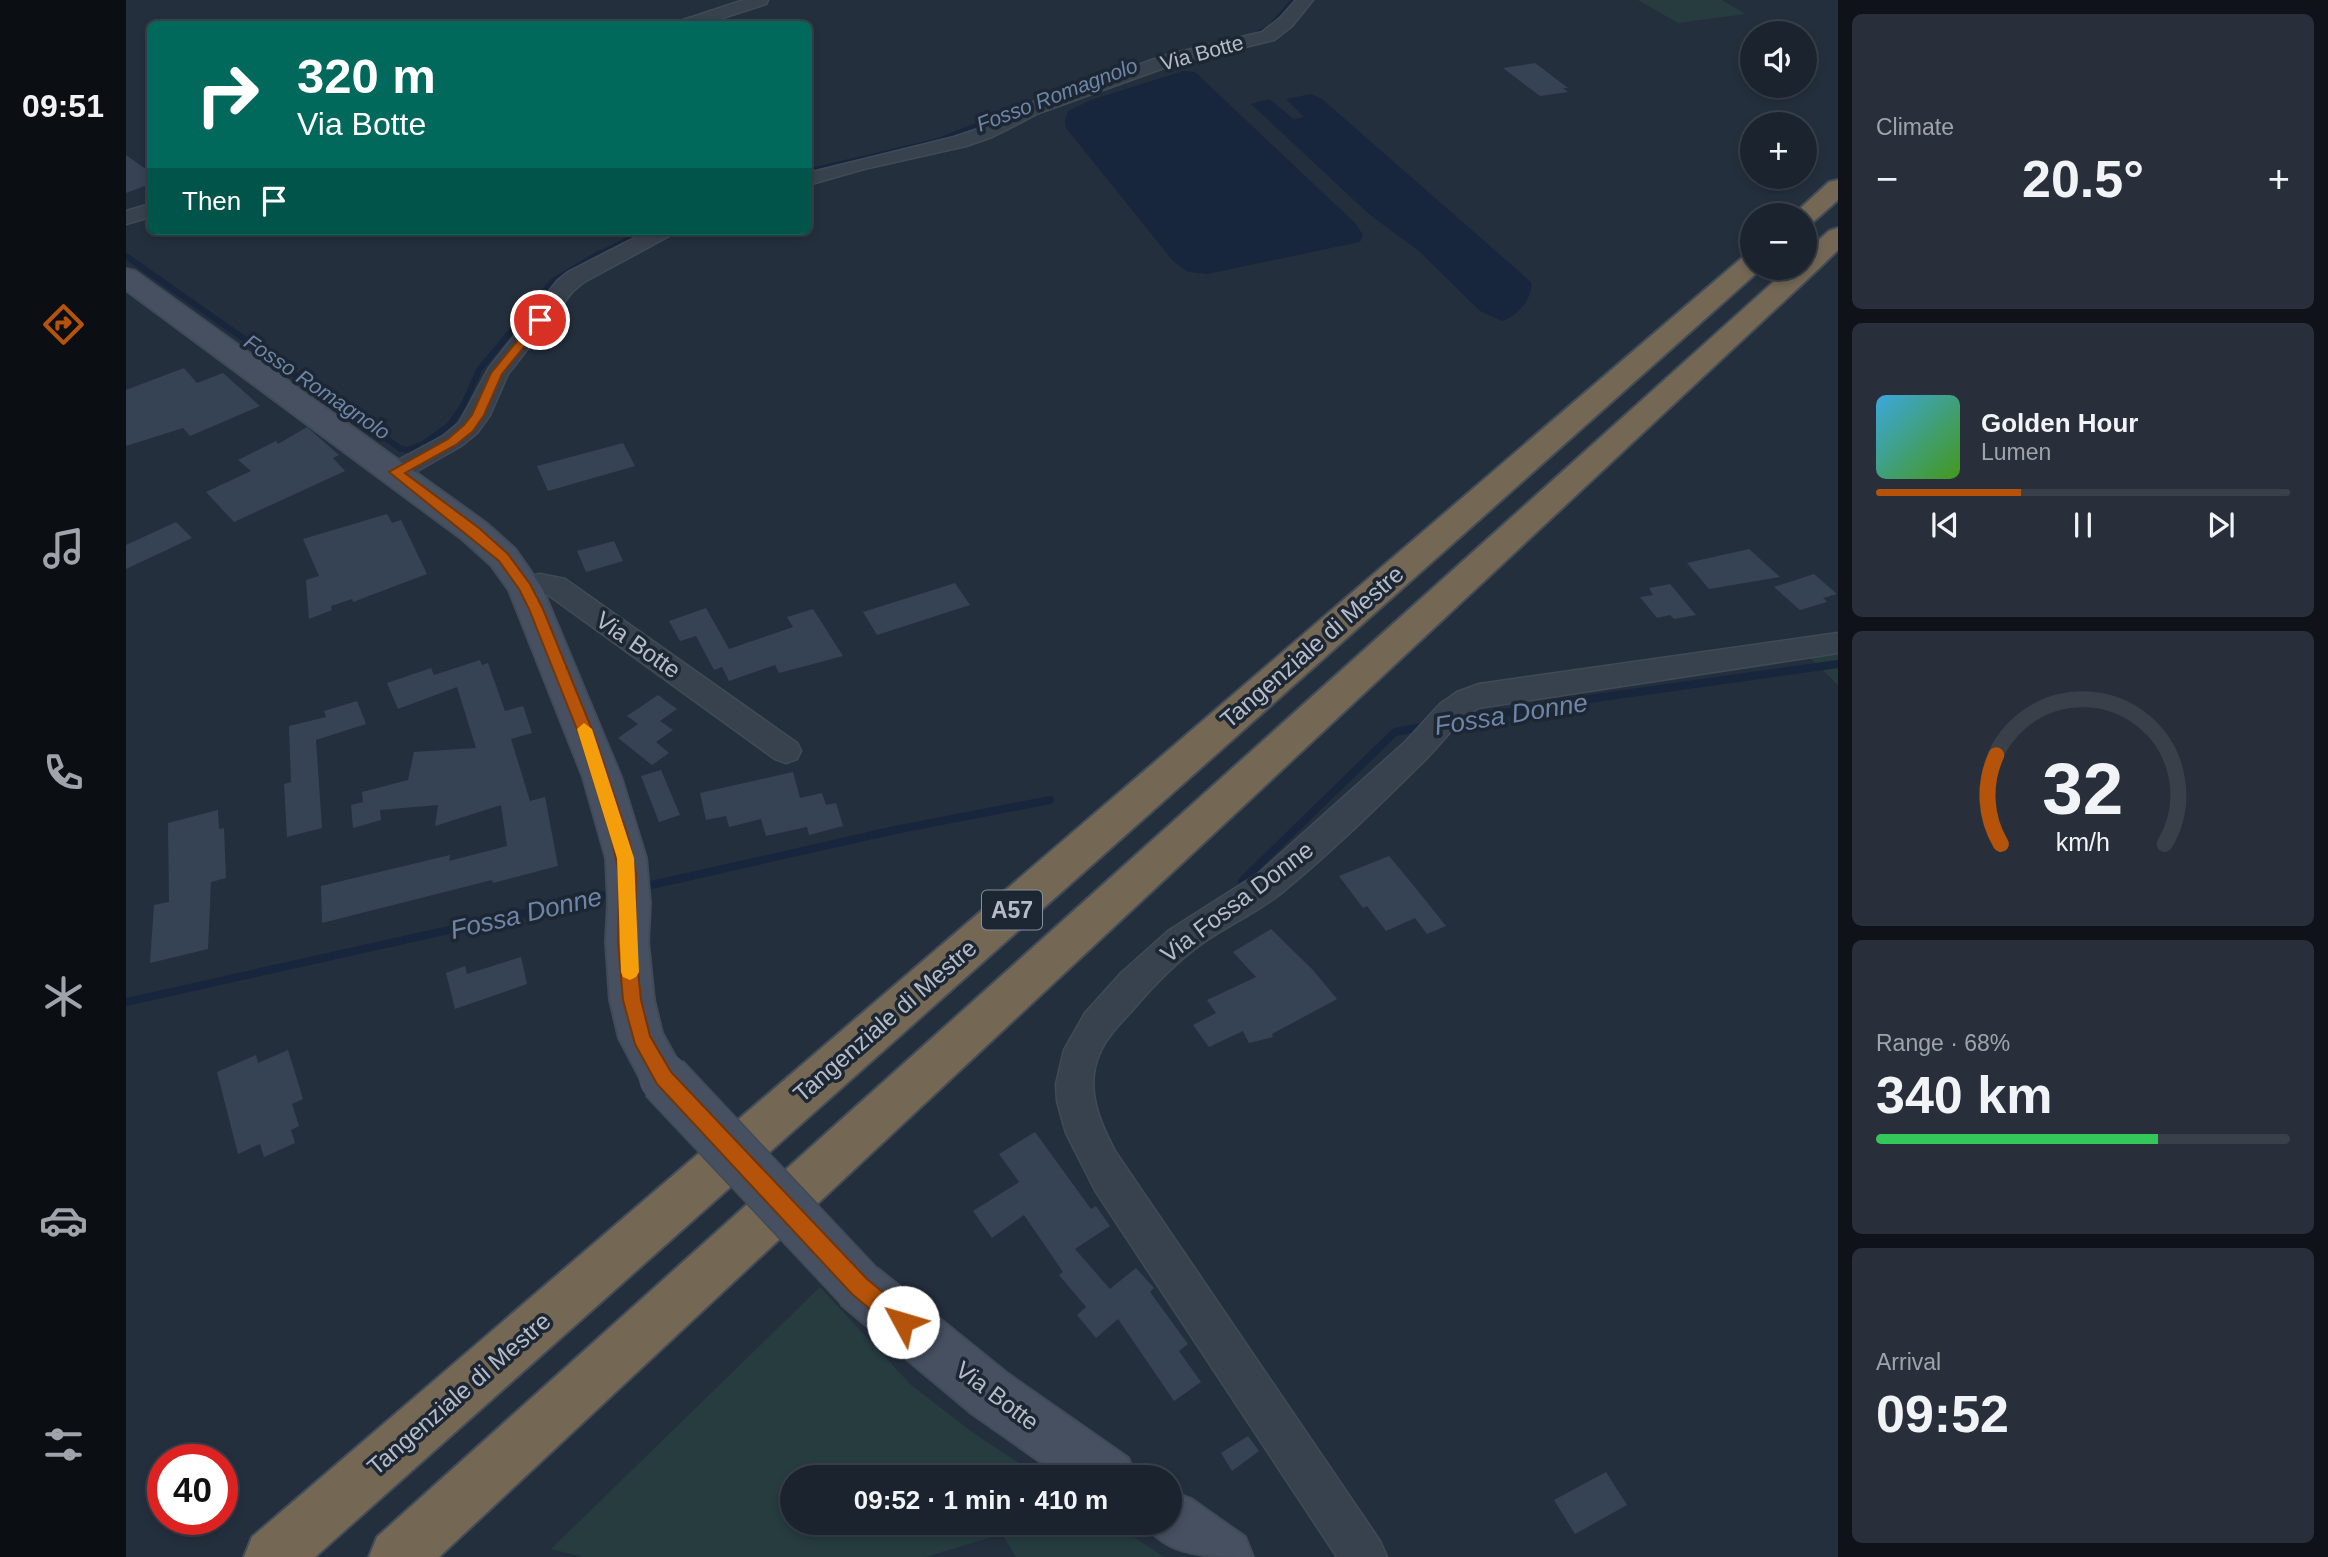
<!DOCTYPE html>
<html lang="en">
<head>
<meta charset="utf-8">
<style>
  :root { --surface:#1b232e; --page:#282f3a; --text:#f1f3f6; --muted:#a0a4aa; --line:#39404a; --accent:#b45309 }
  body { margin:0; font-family:Arial,sans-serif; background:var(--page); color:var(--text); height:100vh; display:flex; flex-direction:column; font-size:26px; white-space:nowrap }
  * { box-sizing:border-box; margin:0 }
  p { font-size:23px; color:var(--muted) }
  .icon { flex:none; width:38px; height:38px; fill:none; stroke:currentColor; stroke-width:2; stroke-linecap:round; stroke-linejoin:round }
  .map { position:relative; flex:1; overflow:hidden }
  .drawer { display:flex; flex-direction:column; gap:14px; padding:14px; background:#0f1319; width:490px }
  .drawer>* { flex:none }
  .hud { position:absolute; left:21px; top:21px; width:665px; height:214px; border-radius:10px; box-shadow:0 4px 10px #0003,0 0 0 2px var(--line); background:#00695c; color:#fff; overflow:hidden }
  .buttons { position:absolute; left:1614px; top:21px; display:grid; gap:14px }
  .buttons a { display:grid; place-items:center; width:77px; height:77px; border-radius:50%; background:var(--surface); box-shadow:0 4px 10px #0003,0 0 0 2px var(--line); font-size:35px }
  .speed { position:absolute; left:21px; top:1444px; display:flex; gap:14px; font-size:35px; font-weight:700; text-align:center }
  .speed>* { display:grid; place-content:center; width:91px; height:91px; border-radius:50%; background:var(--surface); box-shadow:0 4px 10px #0003,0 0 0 2px var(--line); line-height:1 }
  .speed .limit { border:10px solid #d22; background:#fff; color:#111 }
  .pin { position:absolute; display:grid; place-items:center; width:60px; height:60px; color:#fff; margin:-30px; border:4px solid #fff; border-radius:50%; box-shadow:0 2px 7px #0007 }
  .me { position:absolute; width:77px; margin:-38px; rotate:309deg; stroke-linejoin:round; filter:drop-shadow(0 0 5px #0008) }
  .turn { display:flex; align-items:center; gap:24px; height:147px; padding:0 35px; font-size:32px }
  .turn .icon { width:91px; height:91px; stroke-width:2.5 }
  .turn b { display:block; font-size:49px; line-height:60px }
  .then { display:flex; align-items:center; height:66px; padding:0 35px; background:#0003; gap:14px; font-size:26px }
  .big { font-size:52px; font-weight:700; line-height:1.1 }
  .drawer .widget { flex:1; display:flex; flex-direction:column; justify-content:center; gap:10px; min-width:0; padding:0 24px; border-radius:10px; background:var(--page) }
  .drawer .dial { align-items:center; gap:0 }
  .dial svg { height:182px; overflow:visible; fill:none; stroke:var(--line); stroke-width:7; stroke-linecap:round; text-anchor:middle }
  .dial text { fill:var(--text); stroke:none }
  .song { display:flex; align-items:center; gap:21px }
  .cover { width:84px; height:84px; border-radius:10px; background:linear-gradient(135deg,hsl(200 70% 55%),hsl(100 70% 35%)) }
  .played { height:7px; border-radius:4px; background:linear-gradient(90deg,var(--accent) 35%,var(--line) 35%) }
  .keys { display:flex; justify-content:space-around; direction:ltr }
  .heat { display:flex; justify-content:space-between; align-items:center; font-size:38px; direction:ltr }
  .charge { height:10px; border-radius:5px; background:linear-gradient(90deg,#34c759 68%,var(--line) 0) }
  .trip { position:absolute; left:654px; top:1465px; width:402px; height:70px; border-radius:35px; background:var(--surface); box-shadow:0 4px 10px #0003,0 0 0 2px var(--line); font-weight:700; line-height:70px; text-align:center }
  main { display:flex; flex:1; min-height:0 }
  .tab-bar { display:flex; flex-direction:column; width:126px; justify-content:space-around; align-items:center; background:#0b0e12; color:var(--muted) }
  .tab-bar .icon { width:49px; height:49px }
  .tab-bar .on { color:var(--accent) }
  .tab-bar b { font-size:32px; color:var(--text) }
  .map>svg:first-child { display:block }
</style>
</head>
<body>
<main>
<nav class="tab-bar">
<b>09:51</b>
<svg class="icon on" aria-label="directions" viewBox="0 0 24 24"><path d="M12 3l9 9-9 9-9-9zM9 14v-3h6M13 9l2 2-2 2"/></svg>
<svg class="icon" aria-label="music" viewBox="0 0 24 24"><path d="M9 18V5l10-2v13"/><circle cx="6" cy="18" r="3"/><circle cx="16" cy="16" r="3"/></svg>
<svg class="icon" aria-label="phone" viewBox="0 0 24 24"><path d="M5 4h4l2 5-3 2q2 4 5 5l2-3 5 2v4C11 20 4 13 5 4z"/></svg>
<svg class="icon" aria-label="climate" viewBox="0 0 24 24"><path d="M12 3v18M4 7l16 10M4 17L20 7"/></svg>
<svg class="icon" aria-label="car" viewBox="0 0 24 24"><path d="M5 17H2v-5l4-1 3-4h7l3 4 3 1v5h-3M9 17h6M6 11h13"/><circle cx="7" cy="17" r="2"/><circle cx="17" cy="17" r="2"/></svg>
<svg class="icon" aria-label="filters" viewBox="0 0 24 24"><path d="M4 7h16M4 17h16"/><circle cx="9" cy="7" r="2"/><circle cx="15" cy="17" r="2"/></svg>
</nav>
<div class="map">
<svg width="1712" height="1557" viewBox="0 0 1712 1557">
  <rect width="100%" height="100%" fill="#242f3e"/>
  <path fill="#263c3f" d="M1512 0H1596L1620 14 1552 23Z
    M1712 651V685L1683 657Z
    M694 1287 784 1384 850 1435 915 1477H667V1522L987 1523 1038 1557H890L876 1534 799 1557H457L425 1549Z"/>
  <path fill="#17263c" d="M1057 71 1069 72 1230 224 1237 235 1234 242 1081 274 1062 272 1047 261 940 128 939 121 942 111 965 100Z
    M1185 94 1196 99 1405 282C1408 298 1390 317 1376 321L1354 311 1293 251 1244 215 1125 104 1143 99 1168 119 1178 117 1160 99Z"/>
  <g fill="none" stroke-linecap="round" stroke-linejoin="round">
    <path stroke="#17263c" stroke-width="4.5" d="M1125 36 1144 27 1167 0
      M682 171 810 141 993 70 1102 41
      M471 255 517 231"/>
    <path stroke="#17263c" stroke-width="6" d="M0 256 275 449 282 450 297 444 324 425 338 404 353 370 427 281 474 253"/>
    <path stroke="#17263c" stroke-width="8" d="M1327 722 1441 702 1712 664
      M1116 881 1269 732 1301 726
      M512 888 769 830 924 800
      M0 1002 489 893"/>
  </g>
  <path fill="#364354" d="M1409 63 1442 88H1437L1442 92 1414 96 1377 68Z
    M0 155 24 172V184L0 193Z
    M58 368 71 383 97 373 134 406 64 436 57 428 0 446V390Z
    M181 427 213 455 207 458 219 471 108 522 80 492 125 471 112 460 150 441 152 444Z
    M497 443 509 466 422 491 411 466Z
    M261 514 266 523 275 520 301 574 227 602 226 599 205 606 206 610 183 619 180 580 193 576 177 539Z
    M50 522 66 538 0 569V545Z
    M488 541 497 561 460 572 451 551Z
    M1623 549 1654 577 1583 589 1561 563Z
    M1688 574 1711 594 1697 598 1701 602 1674 610 1648 587Z
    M829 583 844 605 751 635 737 612Z
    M1544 584 1570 615 1548 619 1544 615 1531 618 1514 597 1527 595 1523 588Z
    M580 608 603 649 667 627 661 617 687 609 717 656 653 673 649 665 603 681 596 667 588 670 570 636 554 641 543 621Z
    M354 660 356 665 362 663 379 711 397 706 406 733 385 739 404 801 419 797 432 866 367 883 366 880 196 923 195 886 324 855 323 861 381 846 375 805 309 826 312 805 254 810 255 820 227 828 225 805 237 802 236 792 282 780 288 752 350 748 331 687 272 709 261 683 305 668 308 675Z
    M532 695 551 709 534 721 547 730 530 742 543 753 526 765 492 738 512 724 501 716Z
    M231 701 240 724 190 740 196 828 161 837 158 784 165 782 163 726 200 717 198 711Z
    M535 770 554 815 533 822 515 776Z
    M667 772 674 798 696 793 700 805 710 803 717 826 683 835 681 827 640 836 635 819 603 827 600 816 580 820 574 793Z
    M92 810 93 829 98 828 100 878 85 882 82 949 24 963 28 905 43 902 42 823Z
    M1263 856 1288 886 1320 926 1301 934 1289 918 1260 931 1241 906 1237 908 1213 876Z
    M1145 929 1187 970 1211 999 1146 1034 1147 1037 1123 1043 1117 1031 1083 1047 1067 1025 1090 1013 1081 1000 1130 977 1107 952Z
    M395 957 401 984 329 1009 320 973 339 966 341 974Z
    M162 1050 177 1099 166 1104 173 1126 165 1130 169 1143 138 1157 134 1144 112 1154 91 1072 130 1055 132 1063Z
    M909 1132 965 1209 970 1206 984 1226 949 1249 984 1289 1010 1268 1028 1288 1024 1292 1062 1344 1053 1351 1075 1382 1048 1401 992 1319 970 1338 951 1315 960 1307 933 1275 937 1272 898 1215 866 1238 847 1211 893 1182 873 1154Z
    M1122 1436 1133 1451 1106 1471 1095 1453Z
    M1480 1472 1501 1505 1449 1534 1428 1500Z"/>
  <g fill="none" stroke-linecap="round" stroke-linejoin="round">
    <defs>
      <path id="street" d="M618 0H642L640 4 578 24H554L557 20Z
        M1170 0H1187L1166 26 1148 40 1049 64 913 113 866 137 840 146 738 169 682 185V173L828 137 852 129 899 105 1037 56 1136 32 1154 18Z
        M24 204V217L0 224V211Z
        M522 231H549L545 235 458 282 447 291 382 374 364 415 351 433 335 446 279 478 270 480 261 478 257 472 261 466 317 436 333 423 363 368 431 281 442 272Z
        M414 574 439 579 671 743 675 751 671 759 660 763 649 759 421 594 399 597 389 595 385 588 389 581Z
        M1712 633V653L1352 708C1330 722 1317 742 1299 760 1254 804 1208 850 1159 890 1134 911 1104 924 1078 942 1051 961 1026 987 1005 1012 993 1025 979 1039 973 1055 959 1088 973 1121 989 1151L1254 1541 1261 1557H1211L970 1192 940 1133 931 1101 930 1084 938 1050 959 1013 995 973 1042 931 1133 873 1279 742 1314 704 1331 692 1353 684Z"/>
      <path id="secondary" d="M0 269 9 271 360 523 389 549 416 588 495 777 520 858 524 903 522 942 528 1000 536 1033 561 1078 554 1093 538 1099 522 1093 493 1038 484 1000 480 942 482 903 480 858 457 777 383 590 365 565 336 539 0 290Z
        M734 1262 752 1269 882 1374 1002 1458 1010 1477H936L844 1412 716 1305 709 1287 716 1269Z
        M1045 1491 1065 1499 1119 1537 1127 1557C1085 1557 1038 1557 1019 1522H1045Z"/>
      <path id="highway" d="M1712 180V200L1687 222 1678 225V215H1667L1703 182Z
        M1712 228V250L1687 274 313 1557H243L251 1537 1663 268H1678V253L1703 231Z
        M1626 255V268L1635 269 189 1557H118L126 1537 1617 257Z"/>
    </defs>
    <use href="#street" stroke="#414a57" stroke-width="3"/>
    <use href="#secondary" stroke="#414a57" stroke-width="4"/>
    <use href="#highway" stroke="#434c59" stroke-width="4"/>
    <use href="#street" fill="#38414e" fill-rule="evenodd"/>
    <use href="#secondary" fill="#465061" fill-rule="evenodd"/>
    <use href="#highway" fill="#746855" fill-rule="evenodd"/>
    <defs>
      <path id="secondary-bridge" d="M538 1078 734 1287"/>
    </defs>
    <use href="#secondary-bridge" stroke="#414a57" stroke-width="53" stroke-linecap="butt"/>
    <use href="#secondary-bridge" stroke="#465061" stroke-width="50"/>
  </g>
  <path fill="#b45309" stroke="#753606" stroke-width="2" d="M410 318 420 320 376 374 358 415 347 431 331 444 279 473 353 528 382 554 404 584 417 609 469 737 503 840 510 874 509 942 515 1000 524 1036 545 1072 741 1279 784 1315 787 1322 784 1330 777 1333 769 1330 726 1294 531 1084 509 1044 497 1000 492 942 493 874 486 840 454 737 403 609 393 589 373 561 263 472 322 439 338 425 346 415 365 373Z"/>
  <path fill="#f59e0b" d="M458 723 466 729 508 858 513 972 510 977 504 980 497 977 495 972 491 858 451 729Z"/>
  <g text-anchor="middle" stroke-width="7" stroke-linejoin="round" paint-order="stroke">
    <g font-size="21" fill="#b4bcc9" stroke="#1d2633">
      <text transform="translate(1076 53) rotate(-15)" y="7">Via Botte</text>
    </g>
    <g font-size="21" font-style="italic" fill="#6d86a8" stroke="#1d2633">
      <text transform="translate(931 95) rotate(-21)" y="7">Fosso Romagnolo</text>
      <text transform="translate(191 387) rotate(34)" y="7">Fosso Romagnolo</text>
    </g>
    <rect fill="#1d2633" stroke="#878f9c" stroke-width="2" x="856" y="890.5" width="60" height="39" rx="5"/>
    <g font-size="23" font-weight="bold" fill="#b4bcc9">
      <text x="886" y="918">A57</text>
    </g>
    <g font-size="24" fill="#b4bcc9" stroke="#1d2633">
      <text transform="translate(512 645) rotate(35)" y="8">Via Botte</text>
      <text transform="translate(1186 647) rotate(-41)" y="8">Tangenziale di Mestre</text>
      <text transform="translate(1111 902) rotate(-37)" y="8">Via Fossa Donne</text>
      <text transform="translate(759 1021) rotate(-41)" y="8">Tangenziale di Mestre</text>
      <text transform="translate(333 1394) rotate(-41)" y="8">Tangenziale di Mestre</text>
      <text transform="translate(871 1396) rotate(37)" y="8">Via Botte</text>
    </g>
    <g font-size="26" font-style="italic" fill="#6d86a8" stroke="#1d2633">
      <text transform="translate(1385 714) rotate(-9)" y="9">Fossa Donne</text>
      <text transform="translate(400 913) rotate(-13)" y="9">Fossa Donne</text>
    </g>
  </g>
</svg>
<div class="buttons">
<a><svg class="icon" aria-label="sound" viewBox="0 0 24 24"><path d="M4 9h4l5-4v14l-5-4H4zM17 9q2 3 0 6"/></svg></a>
<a>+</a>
<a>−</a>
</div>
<div class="speed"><div class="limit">40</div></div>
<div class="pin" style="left:414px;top:320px;background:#d93025"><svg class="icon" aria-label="arrive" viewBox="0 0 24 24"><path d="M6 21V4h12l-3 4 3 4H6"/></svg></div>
<svg class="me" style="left:777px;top:1322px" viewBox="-20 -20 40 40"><circle r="19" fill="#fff"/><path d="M0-13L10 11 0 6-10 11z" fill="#b45309"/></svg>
<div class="trip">09:52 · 1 min · 410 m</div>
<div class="hud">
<div class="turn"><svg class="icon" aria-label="right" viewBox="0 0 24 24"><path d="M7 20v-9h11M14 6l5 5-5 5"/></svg><div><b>320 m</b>Via Botte</div></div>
<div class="then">Then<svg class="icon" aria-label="arrive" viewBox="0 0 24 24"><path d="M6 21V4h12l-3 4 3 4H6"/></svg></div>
</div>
</div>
<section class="drawer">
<div class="widget"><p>Climate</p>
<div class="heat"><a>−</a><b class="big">20.5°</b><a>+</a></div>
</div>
<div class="widget">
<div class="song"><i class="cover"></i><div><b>Golden Hour</b><p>Lumen</p></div></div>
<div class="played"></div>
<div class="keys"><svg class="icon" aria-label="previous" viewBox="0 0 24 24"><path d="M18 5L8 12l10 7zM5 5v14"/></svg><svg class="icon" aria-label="pause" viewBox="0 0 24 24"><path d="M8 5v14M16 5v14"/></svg><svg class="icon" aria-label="next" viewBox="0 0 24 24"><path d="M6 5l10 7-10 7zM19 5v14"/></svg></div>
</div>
<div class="widget dial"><svg viewBox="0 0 100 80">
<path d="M14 69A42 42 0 1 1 86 69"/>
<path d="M14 69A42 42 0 0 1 12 30" stroke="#b45309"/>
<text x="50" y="56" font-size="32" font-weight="700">32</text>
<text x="50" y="72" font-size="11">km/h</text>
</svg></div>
<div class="widget"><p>Range · 68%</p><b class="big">340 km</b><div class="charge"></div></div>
<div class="widget"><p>Arrival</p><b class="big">09:52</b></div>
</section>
</main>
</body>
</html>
